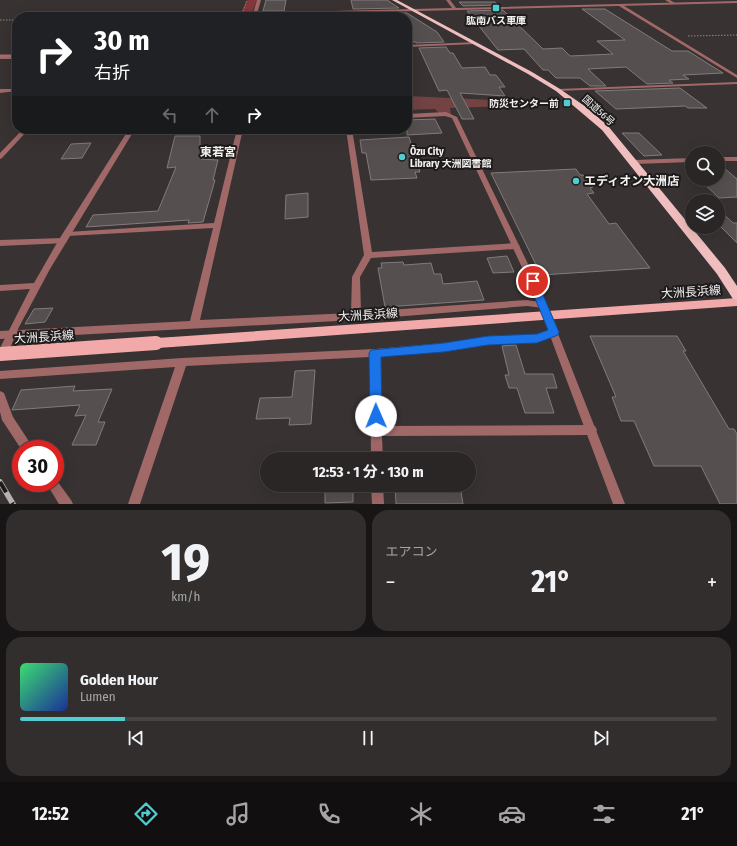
<!DOCTYPE html>
<html lang="ja">
<head>
<meta charset="utf-8">
<style>
  :root { --surface:#2a2626; --page:#322e2e; --text:#f1f3f6; --muted:#a5a5a7; --line:#464343; --accent:#51ccd1 }
  body { margin:0; font-family:"Fira Sans Condensed","Noto Sans JP",sans-serif; background:var(--page); color:var(--text); height:100vh; display:flex; flex-direction:column; font-size:15px; white-space:nowrap }
  * { box-sizing:border-box; margin:0 }
  p { font-size:13px; color:var(--muted) }
  .icon { flex:none; width:22px; height:22px; fill:none; stroke:currentColor; stroke-width:2; stroke-linecap:round; stroke-linejoin:round }
  .map { position:relative; height:504px; overflow:hidden }
  .panel { display:flex; flex-direction:column; gap:6px; padding:6px; background:#171515; flex:1 }
  .panel>* { flex:none }
  .top-card { position:absolute; left:12px; top:12px; width:400px; height:122px; border-radius:16px; box-shadow:0 4px 16px #0002,0 0 0 1px var(--line); background:#202124; color:#fff; overflow:hidden }
  .buttons { position:absolute; left:685px; top:146px; display:grid; gap:8px }
  .buttons a { display:grid; place-items:center; width:40px; height:40px; border-radius:50%; background:var(--surface); box-shadow:0 4px 16px #0002,0 0 0 1px var(--line); font-size:20px }
  .speed { position:absolute; left:12px; top:440px; display:flex; gap:8px; font-size:20px; font-weight:700; text-align:center }
  .speed>* { display:grid; place-content:center; width:52px; height:52px; border-radius:50%; background:var(--surface); box-shadow:0 4px 16px #0002,0 0 0 1px var(--line); line-height:1 }
  .speed .limit { border:6px solid #d22; background:#fff; color:#111 }
  .pin { position:absolute; display:grid; place-items:center; width:34px; height:34px; color:#fff; margin:-17px; border:2px solid #fff; border-radius:50%; box-shadow:0 1px 4px #0007 }
  .me { position:absolute; width:44px; margin:-22px; rotate:359deg; stroke-linejoin:round; filter:drop-shadow(0 0 3px #0008) }
  .turn { display:flex; align-items:center; gap:14px; height:84px; padding:0 16px; font-size:18px }
  .turn .icon { width:52px; height:52px; stroke-width:2.5 }
  .turn b { display:block; font-size:28px; line-height:34px }
  .lanes { display:flex; align-items:center; height:38px; padding:0 16px; background:#0003; justify-content:center; gap:20px; direction:ltr }
  .lanes .off { opacity:.35 }
  .big { font-size:30px; font-weight:700; line-height:1.1 }
  .panel .tile { flex:1; display:flex; flex-direction:column; justify-content:center; gap:6px; min-width:0; padding:0 14px; border-radius:16px; background:var(--page) }
  .panel .dial { align-items:center; gap:0 }
  .dial b { font-size:52px; line-height:1 }
  .song { display:flex; align-items:center; gap:12px }
  .cover { width:48px; height:48px; border-radius:6px; background:linear-gradient(135deg,hsl(140 70% 55%),hsl(230 70% 35%)) }
  .played { height:4px; border-radius:2px; background:linear-gradient(90deg,var(--accent) 15%,var(--line) 15%) }
  .keys { display:flex; justify-content:space-around; direction:ltr }
  .heat { display:flex; justify-content:space-between; align-items:center; font-size:22px; direction:ltr }
  .panel .tiles { flex:1; display:grid; gap:6px; grid-template-columns:1fr 1fr }
  .tile:last-child { grid-column:span 2 }
  .trip { position:absolute; left:260px; top:452px; width:216px; height:40px; border-radius:20px; background:var(--surface); box-shadow:0 4px 16px #0002,0 0 0 1px var(--line); font-weight:700; line-height:40px; text-align:center }
  .tabs { display:flex; height:64px; justify-content:space-around; align-items:center; background:#110f0f; color:var(--muted) }
  .tabs .icon { width:28px; height:28px }
  .tabs .on { color:var(--accent) }
  .tabs b { font-size:18px; color:var(--text) }
  .map>svg:first-child { display:block }
</style>
</head>
<body>
<div class="map">
<svg width="737" height="504" viewBox="0 0 737 504">
  <rect width="100%" height="100%" fill="#383232"/>
  <path fill="#734243" d="M407 96 535 102 538 105 450 108 451 114 439 113 435 109 407 110Z"/>
  <g fill="none" stroke-linecap="round" stroke-linejoin="round">
    <path stroke="#a56f72" stroke-width="3" d="M0 56H17"/>
    <path fill="#83373b" fill-rule="evenodd" d="M247 0H257L251 15H243L241 13Z"/>
  </g>
  <path fill="#554f4f" stroke="#827b7b" d="M266 0H286L284 11H263Z
    M351 0H387L399 8 353 9Z
    M459 2H495L498 5 463 6Z
    M582 9H605L672 51H688L723 73 683 75 689 79 669 80 673 83 647 84 626 67 588 69 606 86H590L580 78H556L548 70H543L524 49 498 50 467 11 503 10 543 49 562 48 570 56 613 54 597 41 625 40Z
    M407 13 437 32 444 42 416 43V42H407V17H385L384 14H354Z
    M446 47 450 53H453L462 68 485 67 490 75H496L505 87H499L505 96 460 93 474 119H462L447 90 439 91 419 48Z
    M680 88 707 108H688L685 106 616 109 595 91Z
    M435 119 442 133 407 135V120Z
    M622 133H639L662 155 644 156Z
    M175 136H200V146L210 147 201 159 218 160 213 180H215L203 222 188 223 189 220 86 227 93 215 158 211 176 167 167 168Z
    M409 137 420 172H415L417 178 371 180 366 153H362L360 140Z
    M91 143 82 158 61 159 71 144Z
    M718 163 737 179V197L719 198 699 179H718Z
    M576 169 580 175H583L593 187 590 188 594 193 587 194 609 224 616 223 650 268 541 275 491 173Z
    M308 193V217L285 219 286 195Z
    M718 209 733 223H737V243L718 224Z
    M507 256 514 272 493 273 487 258Z
    M403 262 404 265 431 263 434 274H441L443 284 477 281 484 300 385 307 378 268H382L381 263Z
    M53 308 45 322 25 324 34 309Z
    M590 336H677L686 351H683L729 429H734L737 434V504H720L701 466H654L634 421H621L612 397H616Z
    M516 345 525 374H553L557 388H546L554 413H525L517 388H509L505 375H509L502 346Z
    M315 370 311 424 289 425 290 418 256 419 260 398 292 397 295 371Z
    M75 386 73 391 112 389 98 422H105L96 445H72L86 415 75 416 80 405 12 410 21 390Z
    M325 485H353V502L325 503Z
    M395 485H460L463 504H396Z"/>
  <g fill="none" stroke-linecap="round" stroke-linejoin="round">
    <path stroke="#8e8989" stroke-width="1" stroke-dasharray="1.5 1.5" stroke-linecap="butt" d="M127 17 246 14
      M241 17 247 0
      M0 20H17
      M688 36 737 35"/>
    <path fill="#a16868" fill-rule="evenodd" d="M665 0H670L675 3 672 4Z"/>
    <path fill="#a16868" fill-rule="evenodd" d="M446 0H450L456 8 737 1V3L255 15 253 14 255 13 452 8Z
      M476 42 475 44 407 47V45Z
      M737 82V84L558 91 556 90 558 89Z
      M0 89H17V91L0 93Z
      M23 129H29L2 158 0 159V153Z
      M237 129H243L200 320 351 313 352 277 364 255 346 129H352L372 252 516 243 520 246 516 249 371 258 360 277 361 312 527 300 546 303 547 305 546 307 543 308 527 306 356 320 0 339V331L190 321 213 228 67 236 63 234 67 232 214 223Z
      M718 157H737V161H718Z
      M692 158V162L634 164 631 162 634 160Z
      M63 238 66 239 67 241 66 243 0 246V240Z
      M554 328 557 329 559 332 557 335 537 342 488 345 444 351 380 357 382 426 591 425 595 426 597 430 595 434 591 435 382 436 383 459H371L370 357 186 366 140 504H128L175 367 0 379V371L182 358 375 349 444 343 488 337 537 334Z
      M371 485H383L384 504H372Z"/>
    <path fill="#a16868" fill-rule="evenodd" d="M257 0H261L256 17H252Z
      M619 4H621L737 75V78L619 6Z
      M0 57H17V59H0Z
      M446 112 457 117 542 293 625 504H613L534 293 452 118 445 116 407 118V114Z
      M129 129H135L50 269 19 327 5 360 0 361V348L30 289 0 291V285L34 283 58 241Z
      M0 391 4 393 13 417 34 449H21L2 420 0 412Z
      M55 478 71 500 73 504H59L46 483H55Z"/>
    <path fill="#f1a9aa" fill-rule="evenodd" d="M737 298V306L172 347 168 345 166 342 168 339 172 337Z"/>
    <path fill="#f0bebe" fill-rule="evenodd" d="M392 0H397L532 72 560 89 586 107 608 126 725 268 737 286V300L733 299 717 274 602 130 556 91 528 74Z"/>
    <defs>
      <path id="rail" d="M0 482 13 504"/>
    </defs>
    <use href="#rail" stroke="#b7b3b3" stroke-width="5.5"/>
    <use href="#rail" stroke="#1d1b1b" stroke-width="4" stroke-dasharray="12" stroke-linecap="butt"/>
    <path stroke="#f1a9aa" stroke-width="10" d="M142 344 172 342"/>
    <path stroke="#f1a9aa" stroke-width="14" d="M0 354 156 343"/>
  </g>
  <path fill="#1a73e8" stroke="#114b97" d="M533 277 537 281 559 332 558 335 537 343 488 345 444 352 381 357 382 416 381 420 376 422 372 420 370 416 369 353 371 350 444 343 488 336 537 334 548 330 528 281Z"/>
  <g fill="#51ccd1" stroke="#1d1b1b" stroke-width="1.5">
    <rect x="492" y="4" width="8" height="8" rx="2"/>
    <rect x="563" y="99" width="8" height="8" rx="2"/>
    <circle cx="402" cy="157" r="4"/>
    <circle cx="576" cy="181" r="4"/>
  </g>
  <g text-anchor="middle" stroke-width="4" stroke-linejoin="round" paint-order="stroke">
    <g font-size="10" font-weight="bold" fill="#f5f1f1" stroke="#1d1b1b">
      <text x="496" y="24">肱南バス車庫</text>
      <text x="559" y="107" text-anchor="end">防災センター前</text>
      <text x="410" y="155" text-anchor="start">Ōzu City<tspan x="410" dy="12">Library 大洲図書館</tspan></text>
    </g>
    <g font-size="10" fill="#f5f1f1" stroke="#1d1b1b">
      <text transform="translate(599 110) rotate(42)" y="4">国道56号</text>
    </g>
    <g font-size="12" font-weight="bold" fill="#f5f1f1" stroke="#1d1b1b">
      <text x="218" y="156">東若宮</text>
    </g>
    <g font-size="12" font-weight="bold" fill="#f5f1f1" stroke="#1d1b1b" text-anchor="start">
      <text x="584" y="185">エディオン大洲店</text>
    </g>
    <g font-size="12" fill="#f5f1f1" stroke="#1d1b1b">
      <text transform="translate(691 292) rotate(-4)" y="4">大洲長浜線</text>
      <text transform="translate(368 315) rotate(-4)" y="4">大洲長浜線</text>
      <text transform="translate(44 337) rotate(-4)" y="4">大洲長浜線</text>
    </g>
  </g>
</svg>
<div class="buttons">
<a><svg class="icon" aria-label="search" viewBox="0 0 24 24"><circle cx="10" cy="10" r="6"/><path d="M15 15l6 6"/></svg></a>
<a><svg class="icon" aria-label="layers" viewBox="0 0 24 24"><path d="M12 4l9 5-9 5-9-5zM3 14l9 5 9-5"/></svg></a>
</div>
<div class="speed"><div class="limit">30</div></div>
<div class="pin" style="left:533px;top:281px;background:#d93025"><svg class="icon" aria-label="arrive" viewBox="0 0 24 24"><path d="M6 21V4h12l-3 4 3 4H6"/></svg></div>
<svg class="me" style="left:376px;top:416px" viewBox="-20 -20 40 40"><circle r="19" fill="#fff"/><path d="M0-13L10 11 0 6-10 11z" fill="#1a73e8"/></svg>
<div class="trip">12:53 · 1 分 · 130 m</div>
<div class="top-card">
<div class="turn"><svg class="icon" aria-label="right" viewBox="0 0 24 24"><path d="M7 20v-9h11M14 6l5 5-5 5"/></svg><div><b>30 m</b>右折</div></div>
<div class="lanes"><svg class="icon off" aria-label="left" viewBox="0 0 24 24"><path d="M17 20v-9H6M10 6l-5 5 5 5"/></svg><svg class="icon off" aria-label="ahead" viewBox="0 0 24 24"><path d="M12 20V5M6 11l6-6 6 6"/></svg><svg class="icon" aria-label="right" viewBox="0 0 24 24"><path d="M7 20v-9h11M14 6l5 5-5 5"/></svg></div>
</div>
</div>
<section class="panel">
<div class="tiles">
<div class="tile dial"><b>19</b><p>km/h</p></div>
<div class="tile"><p>エアコン</p>
<div class="heat"><a>−</a><b class="big">21°</b><a>+</a></div>
</div>
<div class="tile">
<div class="song"><i class="cover"></i><div><b>Golden Hour</b><p>Lumen</p></div></div>
<div class="played"></div>
<div class="keys"><svg class="icon" aria-label="previous" viewBox="0 0 24 24"><path d="M18 5L8 12l10 7zM5 5v14"/></svg><svg class="icon" aria-label="pause" viewBox="0 0 24 24"><path d="M8 5v14M16 5v14"/></svg><svg class="icon" aria-label="next" viewBox="0 0 24 24"><path d="M6 5l10 7-10 7zM19 5v14"/></svg></div>
</div>
</div>
</section>
<nav class="tabs">
<b>12:52</b>
<svg class="icon on" aria-label="directions" viewBox="0 0 24 24"><path d="M12 3l9 9-9 9-9-9zM9 14v-3h6M13 9l2 2-2 2"/></svg>
<svg class="icon" aria-label="music" viewBox="0 0 24 24"><path d="M9 18V5l10-2v13"/><circle cx="6" cy="18" r="3"/><circle cx="16" cy="16" r="3"/></svg>
<svg class="icon" aria-label="phone" viewBox="0 0 24 24"><path d="M5 4h4l2 5-3 2q2 4 5 5l2-3 5 2v4C11 20 4 13 5 4z"/></svg>
<svg class="icon" aria-label="climate" viewBox="0 0 24 24"><path d="M12 3v18M4 7l16 10M4 17L20 7"/></svg>
<svg class="icon" aria-label="car" viewBox="0 0 24 24"><path d="M5 17H2v-5l4-1 3-4h7l3 4 3 1v5h-3M9 17h6M6 11h13"/><circle cx="7" cy="17" r="2"/><circle cx="17" cy="17" r="2"/></svg>
<svg class="icon" aria-label="filters" viewBox="0 0 24 24"><path d="M4 7h16M4 17h16"/><circle cx="9" cy="7" r="2"/><circle cx="15" cy="17" r="2"/></svg>
<b>21°</b>
</nav>
</body>
</html>
